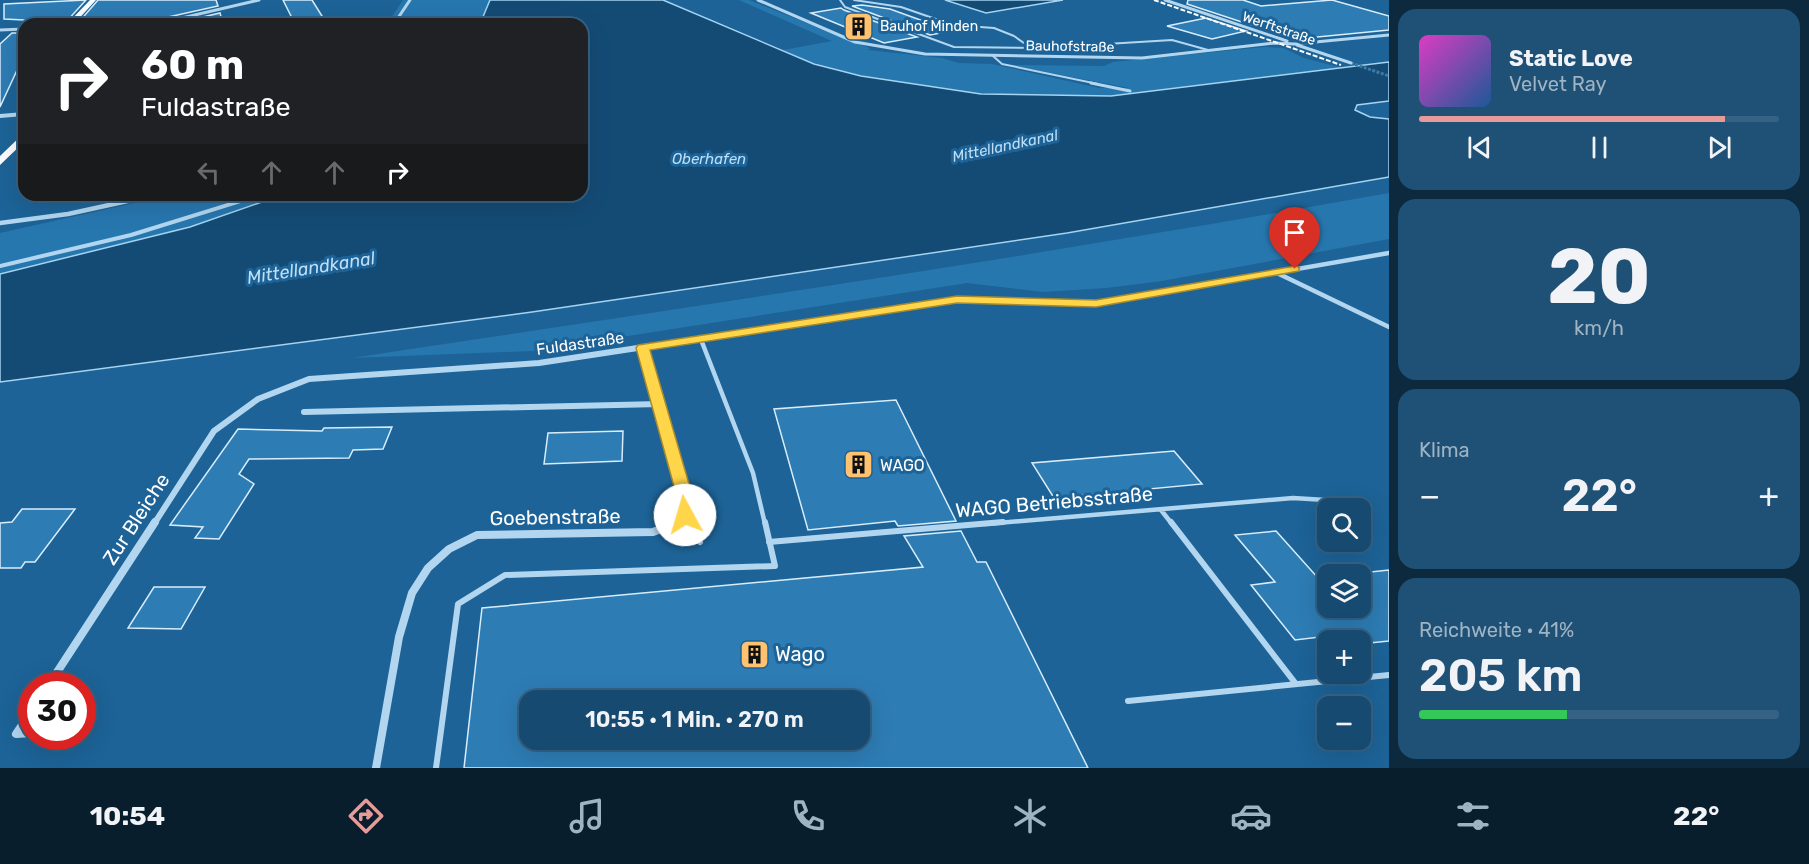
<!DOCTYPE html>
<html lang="de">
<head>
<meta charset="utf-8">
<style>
  :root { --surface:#164a71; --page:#1f5176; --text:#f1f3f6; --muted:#9eb3c3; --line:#356284; --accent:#e69b98 }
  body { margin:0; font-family:Rubik,sans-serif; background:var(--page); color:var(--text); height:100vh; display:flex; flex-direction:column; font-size:22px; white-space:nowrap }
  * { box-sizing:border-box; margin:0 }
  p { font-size:20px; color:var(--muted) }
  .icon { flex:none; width:33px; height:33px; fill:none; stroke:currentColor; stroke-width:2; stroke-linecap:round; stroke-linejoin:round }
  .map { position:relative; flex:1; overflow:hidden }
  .drawer { display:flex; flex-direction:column; gap:9px; padding:9px; background:#0c293e; width:420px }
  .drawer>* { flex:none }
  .banner { position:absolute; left:18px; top:18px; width:570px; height:183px; border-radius:18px; box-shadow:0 6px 24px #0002,0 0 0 2px var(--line); background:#202124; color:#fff; overflow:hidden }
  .controls { position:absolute; left:1317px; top:498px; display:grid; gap:12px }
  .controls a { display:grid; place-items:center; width:54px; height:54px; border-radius:12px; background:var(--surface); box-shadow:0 6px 24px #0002,0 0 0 2px var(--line); font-size:30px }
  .speed { position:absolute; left:18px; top:672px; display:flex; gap:12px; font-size:30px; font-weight:700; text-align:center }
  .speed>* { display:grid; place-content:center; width:78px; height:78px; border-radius:50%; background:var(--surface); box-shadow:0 6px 24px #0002,0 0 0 2px var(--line); line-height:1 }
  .speed .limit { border:9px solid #d22; background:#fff; color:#111 }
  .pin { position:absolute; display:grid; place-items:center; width:51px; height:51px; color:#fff; margin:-62px -26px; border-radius:50% 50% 50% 0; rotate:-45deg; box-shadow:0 0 6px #0007 }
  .pin .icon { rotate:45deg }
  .me { position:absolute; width:66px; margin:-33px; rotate:354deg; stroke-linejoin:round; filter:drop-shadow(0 0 4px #0008) }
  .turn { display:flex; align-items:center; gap:21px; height:126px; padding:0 24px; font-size:27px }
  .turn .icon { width:78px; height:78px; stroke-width:2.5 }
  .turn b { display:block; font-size:42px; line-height:51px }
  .lanes { display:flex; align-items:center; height:57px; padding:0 24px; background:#0003; justify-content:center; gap:30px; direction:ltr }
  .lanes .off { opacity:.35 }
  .big { font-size:45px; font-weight:600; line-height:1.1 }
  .drawer .tile { flex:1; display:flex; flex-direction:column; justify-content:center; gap:9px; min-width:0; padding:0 21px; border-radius:18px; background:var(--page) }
  .drawer .dial { align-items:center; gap:0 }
  .dial b { font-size:78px; line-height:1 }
  .song { display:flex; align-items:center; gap:18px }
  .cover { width:72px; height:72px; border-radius:9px; background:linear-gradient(135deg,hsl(310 70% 55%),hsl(210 70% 35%)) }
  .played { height:6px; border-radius:3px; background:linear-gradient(90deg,var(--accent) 85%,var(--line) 85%) }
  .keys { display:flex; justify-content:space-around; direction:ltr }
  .heat { display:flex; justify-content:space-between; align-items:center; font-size:33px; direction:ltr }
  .charge { height:9px; border-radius:4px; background:linear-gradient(90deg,#34c759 41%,var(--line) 0) }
  .trip { position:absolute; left:519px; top:690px; width:351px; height:60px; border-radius:18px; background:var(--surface); box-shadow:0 6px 24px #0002,0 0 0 2px var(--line); font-weight:600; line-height:60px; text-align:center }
  .menu { display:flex; height:96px; justify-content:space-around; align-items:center; background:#091e2d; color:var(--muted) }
  .menu .icon { width:42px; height:42px }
  .menu .on { color:var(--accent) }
  .menu b { font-size:27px; color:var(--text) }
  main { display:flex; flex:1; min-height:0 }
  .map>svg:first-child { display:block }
</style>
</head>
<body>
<main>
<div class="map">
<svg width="1389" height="768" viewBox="0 0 1389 768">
  <rect width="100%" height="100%" fill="#1d6397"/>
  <path fill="#2777af" d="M403 0H490L480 24H355L389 21Z
    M739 0H749L870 48 868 50 942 58 959 63 992 64 1099 88H1129L1009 65 1104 66 1113 62 1265 47 1283 48 1304 58 1342 68C1265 77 1188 93 1110 96 999 101 883 89 778 51L832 41Z
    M1389 193V239L1162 281 1106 288 1043 292 967 283 532 351 352 358C698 306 1044 255 1389 193Z
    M170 195H282L190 227 0 274V233Z"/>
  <path fill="#144b75" stroke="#a5d3f1" stroke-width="1.5" d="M490 0H663L814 64 861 76 981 94 1111 96 1389 62V101L1357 105 1355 110 1370 117 1389 119V177L1067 233 532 312 0 382V274L190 227 282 195H582V24H480Z
    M945 0H1063L986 13Z"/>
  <path fill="#2d7cb4" stroke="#d8edfb" stroke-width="1.5" fill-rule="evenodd" d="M86 0 66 22 4 19V4Z
    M98 0H216L218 6 155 20 152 24 78 23Z
    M283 0H312L327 24H295Z
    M1188 0H1243L1261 6 1332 0 1389 16V30L1307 38 1271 26 1260 28 1187 4Z
    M862 5 890 9 951 31 930 35 852 6Z
    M841 8 844 10 917 37 884 43 811 13Z
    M220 13 223 24H173Z
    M1206 18 1246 31 1212 39 1167 26Z
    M12 33H24V55L0 107V44Z
    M896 400 956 521 898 526 895 521 808 530 774 409Z
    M392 427 383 449 353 450 349 458 249 459 239 474 254 484 219 539 195 538 203 527 170 525 238 429 322 431 324 428Z
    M623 431 622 461 544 464 548 433Z
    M1174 451 1202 484 1054 498 1032 463Z
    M22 509H75L35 562H25L21 568H0V523L12 522Z
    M961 531 977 562H986L1088 768H464L482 608 923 567 904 536ZM530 700H860V740H530Z
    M1276 531 1318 578 1328 577V608H1360V574H1352L1389 570V641L1360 644V640H1350L1345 634 1295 640 1251 585 1275 582 1235 535Z
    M154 587H205L181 629 128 628Z"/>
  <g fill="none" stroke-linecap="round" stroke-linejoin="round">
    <path stroke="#3f7aa7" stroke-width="3" stroke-dasharray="3 1.5" stroke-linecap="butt" d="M1351 63 1389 76"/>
    <path stroke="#b2d6ef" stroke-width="2" d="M840 0 845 7 954 47 1041 48 1172 40 1208 50
      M854 0 901 7 953 25 994 28 1014 36 1031 48
      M993 56 1002 64 1098 84"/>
    <path stroke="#b2d6ef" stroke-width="3" d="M1091 83 1130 91"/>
    <path stroke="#b2d6ef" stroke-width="4" d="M0 266 131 235 260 195"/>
    <path stroke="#b2d6ef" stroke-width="4.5" d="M700 337 753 473 765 524
      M1161 510 1172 524
      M685 515 690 524
      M985 524 1293 498 1342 501"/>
    <path stroke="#b2d6ef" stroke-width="6" d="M689 522 700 542
      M1171 522 1296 684
      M769 542 1003 522
      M1128 701 1389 675
      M436 768 458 604 505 575 775 566 765 522"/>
    <path stroke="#b2d6ef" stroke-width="3" d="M758 0 855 42 925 54 1142 58 1274 43 1294 44 1389 35
      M1165 0 1287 41
      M156 24 259 0
      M394 24 410 0
      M0 30 24 29
      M1297 45 1351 63"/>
    <path stroke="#b2d6ef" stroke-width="4" d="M0 116 24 114"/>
    <path stroke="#b2d6ef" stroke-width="4.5" d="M0 223 68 214 155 195
      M1277 273 1389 327
      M713 337 957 300 1096 304 1389 253"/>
    <path stroke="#b2d6ef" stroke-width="6" d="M643 348 686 501 684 515 677 524
      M304 412 660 404
      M154 524 214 431 258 399 309 379 539 363 723 335"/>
    <path stroke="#b2d6ef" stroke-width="8" d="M48 686 155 522
      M32 710 16 734 32 733
      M376 768 399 637 412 593 428 568 449 549 477 535 653 532 679 522"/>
    <path fill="#fafdff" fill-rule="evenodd" d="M90 0H96L74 24H67Z
      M24 133V142L0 165V156Z"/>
    <path stroke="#fff" stroke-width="2" stroke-dasharray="5 2" stroke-linecap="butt" d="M1154 0 1341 65"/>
  </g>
  <path fill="#ffd54a" stroke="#a68a30" stroke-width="1.5" d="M1295 266 1299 267V271L1096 307 957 303 650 350 694 501 691 520H680L678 501 636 348 638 345 957 296 1096 300Z"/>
  <defs>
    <symbol id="building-square" viewBox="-11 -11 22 22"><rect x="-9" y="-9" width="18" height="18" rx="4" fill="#fec271" stroke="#1d6397"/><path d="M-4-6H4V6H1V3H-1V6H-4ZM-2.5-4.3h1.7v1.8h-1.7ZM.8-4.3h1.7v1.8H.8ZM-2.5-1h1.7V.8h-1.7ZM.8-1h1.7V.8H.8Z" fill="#111"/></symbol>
  </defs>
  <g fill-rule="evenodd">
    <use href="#building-square" x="842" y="10" width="33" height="33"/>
    <use href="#building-square" x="842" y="448" width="33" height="33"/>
    <use href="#building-square" x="738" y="638" width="33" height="33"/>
  </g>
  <g text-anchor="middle" stroke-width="6" stroke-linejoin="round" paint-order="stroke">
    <g font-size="14" fill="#fff" stroke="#1d6397" text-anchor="start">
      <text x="880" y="31">Bauhof Minden</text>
    </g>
    <g font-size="14" fill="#fff" stroke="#1d6397">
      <text transform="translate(1279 28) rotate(19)" y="5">Werftstraße</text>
      <text transform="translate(1070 46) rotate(1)" y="5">Bauhofstraße</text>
    </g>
    <g font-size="15" font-style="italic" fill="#bedff6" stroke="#1d6397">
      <text transform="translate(1005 146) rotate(-12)" y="5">Mittellandkanal</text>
      <text x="709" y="164">Oberhafen</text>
    </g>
    <g font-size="16" fill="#fff" stroke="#1d6397">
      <text transform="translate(580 343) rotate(-8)" y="6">Fuldastraße</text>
    </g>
    <g font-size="16" fill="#fff" stroke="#1d6397" text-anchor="start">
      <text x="880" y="471">WAGO</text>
    </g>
    <g font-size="18" font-style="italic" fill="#bedff6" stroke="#1d6397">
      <text transform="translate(311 268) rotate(-9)" y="6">Mittellandkanal</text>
    </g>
    <g font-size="20" fill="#fff" stroke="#1d6397">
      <text transform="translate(1054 502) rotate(-5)" y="7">WAGO Betriebsstraße</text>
      <text transform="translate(555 517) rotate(-1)" y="7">Goebenstraße</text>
      <text transform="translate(136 519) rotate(-57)" y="7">Zur Bleiche</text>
    </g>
    <g font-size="20" fill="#fff" stroke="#1d6397" text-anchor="start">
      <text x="775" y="661">Wago</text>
    </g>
  </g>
</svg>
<div class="controls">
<a><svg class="icon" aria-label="search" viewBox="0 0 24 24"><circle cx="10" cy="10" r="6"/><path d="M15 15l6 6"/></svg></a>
<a><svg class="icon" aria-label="layers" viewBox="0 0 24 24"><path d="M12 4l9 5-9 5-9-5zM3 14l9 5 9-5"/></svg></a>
<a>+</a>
<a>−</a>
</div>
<div class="speed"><div class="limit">30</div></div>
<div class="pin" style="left:1295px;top:269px;background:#d93025"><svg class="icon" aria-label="arrive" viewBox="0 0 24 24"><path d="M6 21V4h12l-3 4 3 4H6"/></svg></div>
<svg class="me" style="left:685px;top:515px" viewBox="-20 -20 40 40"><circle r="19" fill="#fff"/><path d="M0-13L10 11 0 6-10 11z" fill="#ffd54a"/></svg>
<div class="trip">10:55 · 1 Min. · 270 m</div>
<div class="banner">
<div class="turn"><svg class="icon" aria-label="right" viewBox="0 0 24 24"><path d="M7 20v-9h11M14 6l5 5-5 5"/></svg><div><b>60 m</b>Fuldastraße</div></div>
<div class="lanes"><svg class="icon off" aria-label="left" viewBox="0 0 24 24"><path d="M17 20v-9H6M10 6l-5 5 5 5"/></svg><svg class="icon off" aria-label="ahead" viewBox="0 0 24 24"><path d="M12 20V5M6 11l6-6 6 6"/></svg><svg class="icon off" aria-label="ahead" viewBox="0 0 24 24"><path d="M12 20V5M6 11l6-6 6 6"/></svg><svg class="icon" aria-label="right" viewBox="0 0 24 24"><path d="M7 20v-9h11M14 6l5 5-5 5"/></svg></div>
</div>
</div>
<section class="drawer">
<div class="tile">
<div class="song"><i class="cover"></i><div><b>Static Love</b><p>Velvet Ray</p></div></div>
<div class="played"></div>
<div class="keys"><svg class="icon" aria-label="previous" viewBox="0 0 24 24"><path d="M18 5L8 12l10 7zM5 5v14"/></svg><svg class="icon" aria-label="pause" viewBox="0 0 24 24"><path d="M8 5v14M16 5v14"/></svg><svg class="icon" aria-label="next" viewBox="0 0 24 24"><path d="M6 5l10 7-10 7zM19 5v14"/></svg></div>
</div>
<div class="tile dial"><b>20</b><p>km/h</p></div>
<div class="tile"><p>Klima</p>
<div class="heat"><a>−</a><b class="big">22°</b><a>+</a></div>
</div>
<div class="tile"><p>Reichweite · 41%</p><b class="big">205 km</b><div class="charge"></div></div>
</section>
</main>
<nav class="menu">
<b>10:54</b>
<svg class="icon on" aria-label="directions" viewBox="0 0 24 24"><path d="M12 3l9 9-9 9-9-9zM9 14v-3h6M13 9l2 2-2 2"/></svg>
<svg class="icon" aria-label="music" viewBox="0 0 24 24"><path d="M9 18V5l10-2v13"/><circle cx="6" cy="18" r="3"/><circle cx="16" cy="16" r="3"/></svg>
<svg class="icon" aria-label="phone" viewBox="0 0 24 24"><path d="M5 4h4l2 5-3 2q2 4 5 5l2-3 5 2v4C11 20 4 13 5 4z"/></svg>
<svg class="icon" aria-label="climate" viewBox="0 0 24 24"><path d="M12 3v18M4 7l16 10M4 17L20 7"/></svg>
<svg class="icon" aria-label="car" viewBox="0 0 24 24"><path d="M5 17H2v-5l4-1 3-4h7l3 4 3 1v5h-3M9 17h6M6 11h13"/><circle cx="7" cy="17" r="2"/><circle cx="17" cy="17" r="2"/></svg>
<svg class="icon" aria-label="filters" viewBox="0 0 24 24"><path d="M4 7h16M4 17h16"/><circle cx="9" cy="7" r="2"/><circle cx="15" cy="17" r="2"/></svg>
<b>22°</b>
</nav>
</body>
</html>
